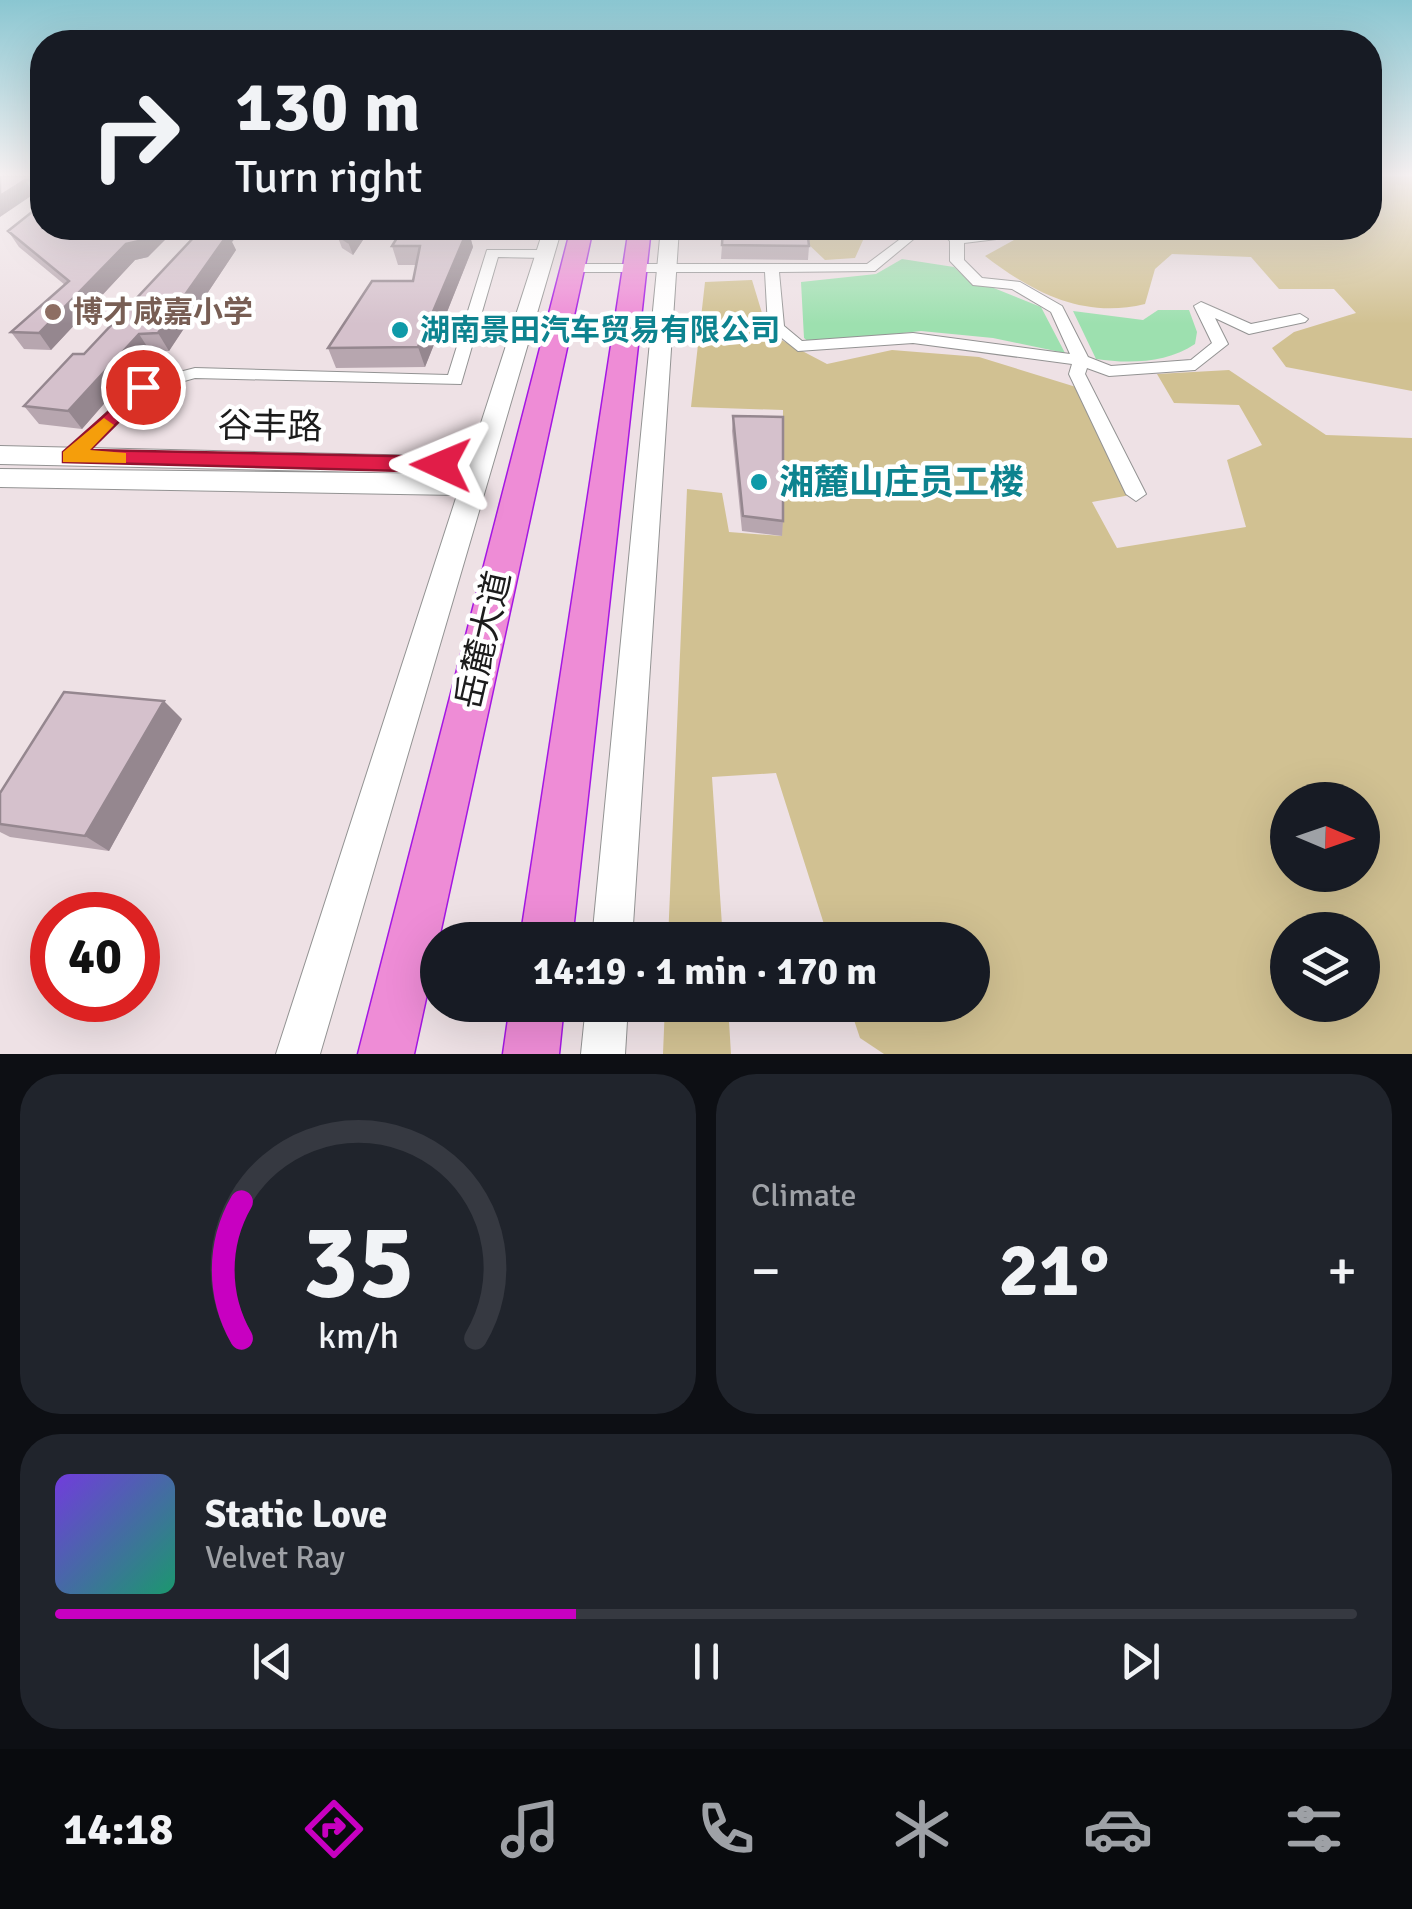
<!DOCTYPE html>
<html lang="en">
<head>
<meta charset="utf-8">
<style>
  :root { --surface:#171b24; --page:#20242c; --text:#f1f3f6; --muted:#9ea1a6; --line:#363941; --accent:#c800c1 }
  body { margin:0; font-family:Signika,"Noto Sans SC",sans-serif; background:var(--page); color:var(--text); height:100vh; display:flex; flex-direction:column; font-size:38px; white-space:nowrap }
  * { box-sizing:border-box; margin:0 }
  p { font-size:32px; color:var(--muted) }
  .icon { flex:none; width:55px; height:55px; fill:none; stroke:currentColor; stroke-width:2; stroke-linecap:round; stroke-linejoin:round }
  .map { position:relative; height:1054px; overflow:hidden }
  .details { display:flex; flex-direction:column; gap:20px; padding:20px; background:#0d0f14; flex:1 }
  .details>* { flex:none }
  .banner { position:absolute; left:30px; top:30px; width:1352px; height:210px; border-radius:40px; box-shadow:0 10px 40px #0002; background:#171b24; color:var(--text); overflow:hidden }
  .needle { width:65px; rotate:92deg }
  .buttons { position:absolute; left:1270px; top:782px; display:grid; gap:20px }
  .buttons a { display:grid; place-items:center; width:110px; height:110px; border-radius:50%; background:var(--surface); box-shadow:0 10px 40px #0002; font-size:50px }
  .speed { position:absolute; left:30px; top:892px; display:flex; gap:20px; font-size:50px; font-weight:700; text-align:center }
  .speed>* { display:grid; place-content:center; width:130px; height:130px; border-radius:50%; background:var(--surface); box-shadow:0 10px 40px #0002; line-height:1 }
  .speed .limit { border:15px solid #d22; background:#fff; color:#111 }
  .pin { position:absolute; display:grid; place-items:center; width:85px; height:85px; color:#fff; margin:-42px; border:5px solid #fff; border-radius:50%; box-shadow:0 2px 10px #0007 }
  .me { position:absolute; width:110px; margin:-55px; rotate:271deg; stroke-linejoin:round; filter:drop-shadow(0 0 8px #0008) }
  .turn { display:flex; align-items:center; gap:35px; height:210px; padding:0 40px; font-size:45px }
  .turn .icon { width:130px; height:130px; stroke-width:2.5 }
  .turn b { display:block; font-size:70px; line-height:85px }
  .big { font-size:75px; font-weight:800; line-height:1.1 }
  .details .card { flex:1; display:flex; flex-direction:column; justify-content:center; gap:15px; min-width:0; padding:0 35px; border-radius:40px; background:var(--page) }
  .details .dial { align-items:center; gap:0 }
  .dial svg { height:260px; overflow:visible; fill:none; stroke:var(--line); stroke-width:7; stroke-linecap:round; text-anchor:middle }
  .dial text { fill:var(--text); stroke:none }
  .song { display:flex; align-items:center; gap:30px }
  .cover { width:120px; height:120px; border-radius:15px; background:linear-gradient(135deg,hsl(260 70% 55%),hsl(160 70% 35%)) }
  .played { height:10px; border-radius:5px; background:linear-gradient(90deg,var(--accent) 40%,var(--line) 40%) }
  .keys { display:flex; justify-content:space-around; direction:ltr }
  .heat { display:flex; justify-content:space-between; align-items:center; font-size:55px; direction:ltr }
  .details .tiles { flex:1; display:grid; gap:20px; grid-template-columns:1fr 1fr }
  .card:last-child { grid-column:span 2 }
  .trip { position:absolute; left:420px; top:922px; width:570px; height:100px; border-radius:50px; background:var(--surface); box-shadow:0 10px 40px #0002; font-weight:800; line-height:100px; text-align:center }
  .tab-bar { display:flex; height:160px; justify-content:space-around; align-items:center; background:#090b0e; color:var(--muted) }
  .tab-bar .icon { width:70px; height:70px }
  .tab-bar .current { color:var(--accent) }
  .tab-bar b { font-size:45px; color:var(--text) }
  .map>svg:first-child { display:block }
</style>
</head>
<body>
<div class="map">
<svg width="1412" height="1054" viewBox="0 0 1412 1054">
  <rect width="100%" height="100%" fill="#eee1e5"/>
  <path fill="#d1c192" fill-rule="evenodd" d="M1370 176H1412V391L1286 367 1272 348 1294 332 1356 313 1334 289H1279L1251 257 1172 254 1155 269 1145 304C1084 319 1033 293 985 256L1014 240 1084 239 1081 228H1370Z
    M758 228H862L864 238 855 258 825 260 806 242Z
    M752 280 768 333 827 364 892 350 979 357 1076 387 1136 494 1092 502 1117 548 1246 527 1227 460 1262 445 1239 405 1174 403 1157 374 1229 370 1326 435 1412 438V1054H884L860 1038 849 1005H972V940H829L776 773 712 777 723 940H668L687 489 722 493 729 532 782 536 783 410 691 407 705 282ZM1288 800H1362V875H1288ZM1288 930H1362V1005H1288Z
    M665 1005H728L731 1054H663Z"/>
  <path fill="#9de0af" d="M902 259 954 267 964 276 1041 307 1065 353 993 338 921 331 810 343 804 338 801 282 876 274Z
    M1158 310H1189L1197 332 1195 344C1167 363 1129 364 1096 359L1073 311 1143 320Z"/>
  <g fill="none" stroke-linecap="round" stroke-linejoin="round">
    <defs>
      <path id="minor" d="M915 228H934L916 237 875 271 779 272 784 326 802 341 913 333 1070 354 1051 312 1012 289 973 285 950 261V241L938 228H951L960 236 1012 228 1013 237 964 243V260L982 278 1020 282 1062 306 1088 357 1111 366 1191 360 1212 343 1194 306 1201 302 1251 324 1300 314 1308 319 1305 322 1249 334 1215 318 1228 344 1195 370 1109 376 1087 368 1085 374 1146 494 1136 501 1126 494 1069 374 1072 364 913 343 798 351 768 327 765 272H569L562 268 569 264H867Z
        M487 250H545L552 254 545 258 498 257 461 384 195 378 149 391 76 461 70 463 61 457 137 383 195 368 448 375Z"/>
      <path id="tertiary" d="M544 228H562L320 1054H276L457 495 0 487V469L464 474 0 464V446L470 457Z
        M661 228H679L632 940H592Z
        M586 1005H628L625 1054H581Z"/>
      <path id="trunk" d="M571 228H593L414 1054H358Z
        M629 228H651L572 940H520Z
        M510 1005H564L559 1054H503Z"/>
    </defs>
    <use href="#minor" stroke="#939393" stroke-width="2"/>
    <use href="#tertiary" stroke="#939393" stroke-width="2"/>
    <use href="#trunk" stroke="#a417e3" stroke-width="3"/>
    <use href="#minor" fill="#fff" fill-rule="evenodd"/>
    <use href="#tertiary" fill="#fff" fill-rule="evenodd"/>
    <use href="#trunk" fill="#ee8cd6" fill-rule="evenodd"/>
  </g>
  <path fill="#b7a6af" d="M0 176H42V194H34Z
    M342 228H371L353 255 342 248 337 235Z
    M468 229 473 247 425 367 336 368 328 348 413 281 416 265H398L392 246Z
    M8 231 148 257 135 260 51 350 24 349 11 332 65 285 19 247Z
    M232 242 236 250 169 351H150L82 429 39 424 24 406 84 354Z
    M722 245 809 246 808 260 721 259Z
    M733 416 783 521 782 536 742 531 732 431Z
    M182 719 109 851 10 837 0 832V793Z"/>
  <path fill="#95878f" d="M25 180 34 194 0 217V196Z
    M153 228H177L148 257 135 260 51 350 39 333 126 244Z
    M223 228H244L232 242 236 250 169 351 158 333 217 235Z
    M358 228H371L353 255 348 242Z
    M468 229 473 247 425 367 418 347Z
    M139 334 150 351 82 429 68 411Z
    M164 701 182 719 109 851 85 836Z"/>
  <path fill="#d5c1cc" stroke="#95878f" stroke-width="2.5" d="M0 176H42V180H25L0 196Z
    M42 204V228H153L139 241 126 244 39 333 11 332 69 281 8 231Z
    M201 228H223L217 235 228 234 158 333 139 334 68 411 24 406 73 354H84L195 236Z
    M342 228H358L348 242 337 235Z
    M403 228 468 229 418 347 328 348 372 281H413L420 246H392Z
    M723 228H807L809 246 722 245Z
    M733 416 783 417V521L743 516Z
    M64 692 164 701 85 836 0 824V793Z"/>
  <linearGradient id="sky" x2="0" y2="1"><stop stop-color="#8ac6d1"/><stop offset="0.54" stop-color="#f7f2f3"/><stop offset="1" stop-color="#f7f2f3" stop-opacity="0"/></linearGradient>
  <rect width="1412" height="324" fill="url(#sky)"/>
  <path fill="#e11d48" stroke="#92132f" stroke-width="2.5" d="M143 381 153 387 150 391 90 450 441 457 452 465 441 472 63 462V452Z"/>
  <path fill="#f59e0b" d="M104 418 114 425 90 450 126 453V463L63 462V452Z"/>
  <circle fill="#8d6e63" stroke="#fff" stroke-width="4" cx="53" cy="312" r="10"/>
  <g fill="#0f9aa8" stroke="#fff" stroke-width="4">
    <circle cx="400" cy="330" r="10"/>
    <circle cx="759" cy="482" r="10"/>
  </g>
  <g text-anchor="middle" stroke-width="9" stroke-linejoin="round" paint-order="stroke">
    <g font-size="30" font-weight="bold" fill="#785e54" stroke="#fff" text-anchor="start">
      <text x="73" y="322">博才咸嘉小学</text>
    </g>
    <g font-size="30" font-weight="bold" fill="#0d838f" stroke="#fff" text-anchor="start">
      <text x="420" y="340">湖南景田汽车贸易有限公司</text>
    </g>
    <g font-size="35" fill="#1c1c1c" stroke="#fff">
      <text transform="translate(270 426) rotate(1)" y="12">谷丰路</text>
      <text transform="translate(483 640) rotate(-77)" y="12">岳麓大道</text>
    </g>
    <g font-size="35" font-weight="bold" fill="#0d838f" stroke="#fff" text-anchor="start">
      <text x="779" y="494">湘麓山庄员工楼</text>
    </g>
  </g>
</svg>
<div class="buttons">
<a><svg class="needle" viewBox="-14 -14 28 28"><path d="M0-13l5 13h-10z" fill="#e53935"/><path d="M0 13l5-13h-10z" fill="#9ea1a6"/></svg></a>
<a><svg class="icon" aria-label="layers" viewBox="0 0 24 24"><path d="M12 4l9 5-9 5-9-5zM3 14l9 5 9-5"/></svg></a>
</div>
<div class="speed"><div class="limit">40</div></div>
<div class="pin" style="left:143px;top:387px;background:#d93025"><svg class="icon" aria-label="arrive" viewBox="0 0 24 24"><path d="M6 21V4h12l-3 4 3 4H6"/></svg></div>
<svg class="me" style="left:441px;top:465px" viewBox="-20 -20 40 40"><path d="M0-17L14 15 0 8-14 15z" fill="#e11d48" stroke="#fff" stroke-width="4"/></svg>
<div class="trip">14:19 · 1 min · 170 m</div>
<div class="banner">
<div class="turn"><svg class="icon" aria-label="right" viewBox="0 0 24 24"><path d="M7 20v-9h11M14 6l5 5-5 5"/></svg><div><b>130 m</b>Turn right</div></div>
</div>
</div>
<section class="details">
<div class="tiles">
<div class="card dial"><svg viewBox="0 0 100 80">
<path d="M14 69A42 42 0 1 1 86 69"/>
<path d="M14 69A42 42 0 0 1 14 27" stroke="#c800c1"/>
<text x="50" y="56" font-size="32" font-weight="700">35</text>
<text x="50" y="72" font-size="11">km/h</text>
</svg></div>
<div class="card"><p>Climate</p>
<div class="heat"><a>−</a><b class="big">21°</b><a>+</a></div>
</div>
<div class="card">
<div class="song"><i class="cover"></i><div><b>Static Love</b><p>Velvet Ray</p></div></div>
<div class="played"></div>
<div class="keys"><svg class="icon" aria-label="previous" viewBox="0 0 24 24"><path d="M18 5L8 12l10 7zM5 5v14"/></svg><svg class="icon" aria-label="pause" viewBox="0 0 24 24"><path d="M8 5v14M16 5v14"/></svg><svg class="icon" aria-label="next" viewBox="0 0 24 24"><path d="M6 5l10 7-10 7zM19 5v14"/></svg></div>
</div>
</div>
</section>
<nav class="tab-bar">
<b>14:18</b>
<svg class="icon current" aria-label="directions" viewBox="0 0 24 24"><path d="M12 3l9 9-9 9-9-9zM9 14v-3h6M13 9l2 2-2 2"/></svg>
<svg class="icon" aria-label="music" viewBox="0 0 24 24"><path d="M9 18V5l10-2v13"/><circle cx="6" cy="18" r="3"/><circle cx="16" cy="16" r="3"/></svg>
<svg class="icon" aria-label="phone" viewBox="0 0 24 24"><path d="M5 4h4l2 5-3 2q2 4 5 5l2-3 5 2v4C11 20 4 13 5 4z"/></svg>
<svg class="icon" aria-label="climate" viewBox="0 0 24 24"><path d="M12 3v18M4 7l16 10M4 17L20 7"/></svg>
<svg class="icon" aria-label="car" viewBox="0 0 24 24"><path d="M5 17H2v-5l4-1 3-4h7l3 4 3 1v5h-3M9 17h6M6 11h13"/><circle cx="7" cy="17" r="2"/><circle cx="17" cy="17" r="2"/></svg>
<svg class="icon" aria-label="filters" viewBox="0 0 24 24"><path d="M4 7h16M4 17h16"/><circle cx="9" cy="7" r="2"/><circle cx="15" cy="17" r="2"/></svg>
</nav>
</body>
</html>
